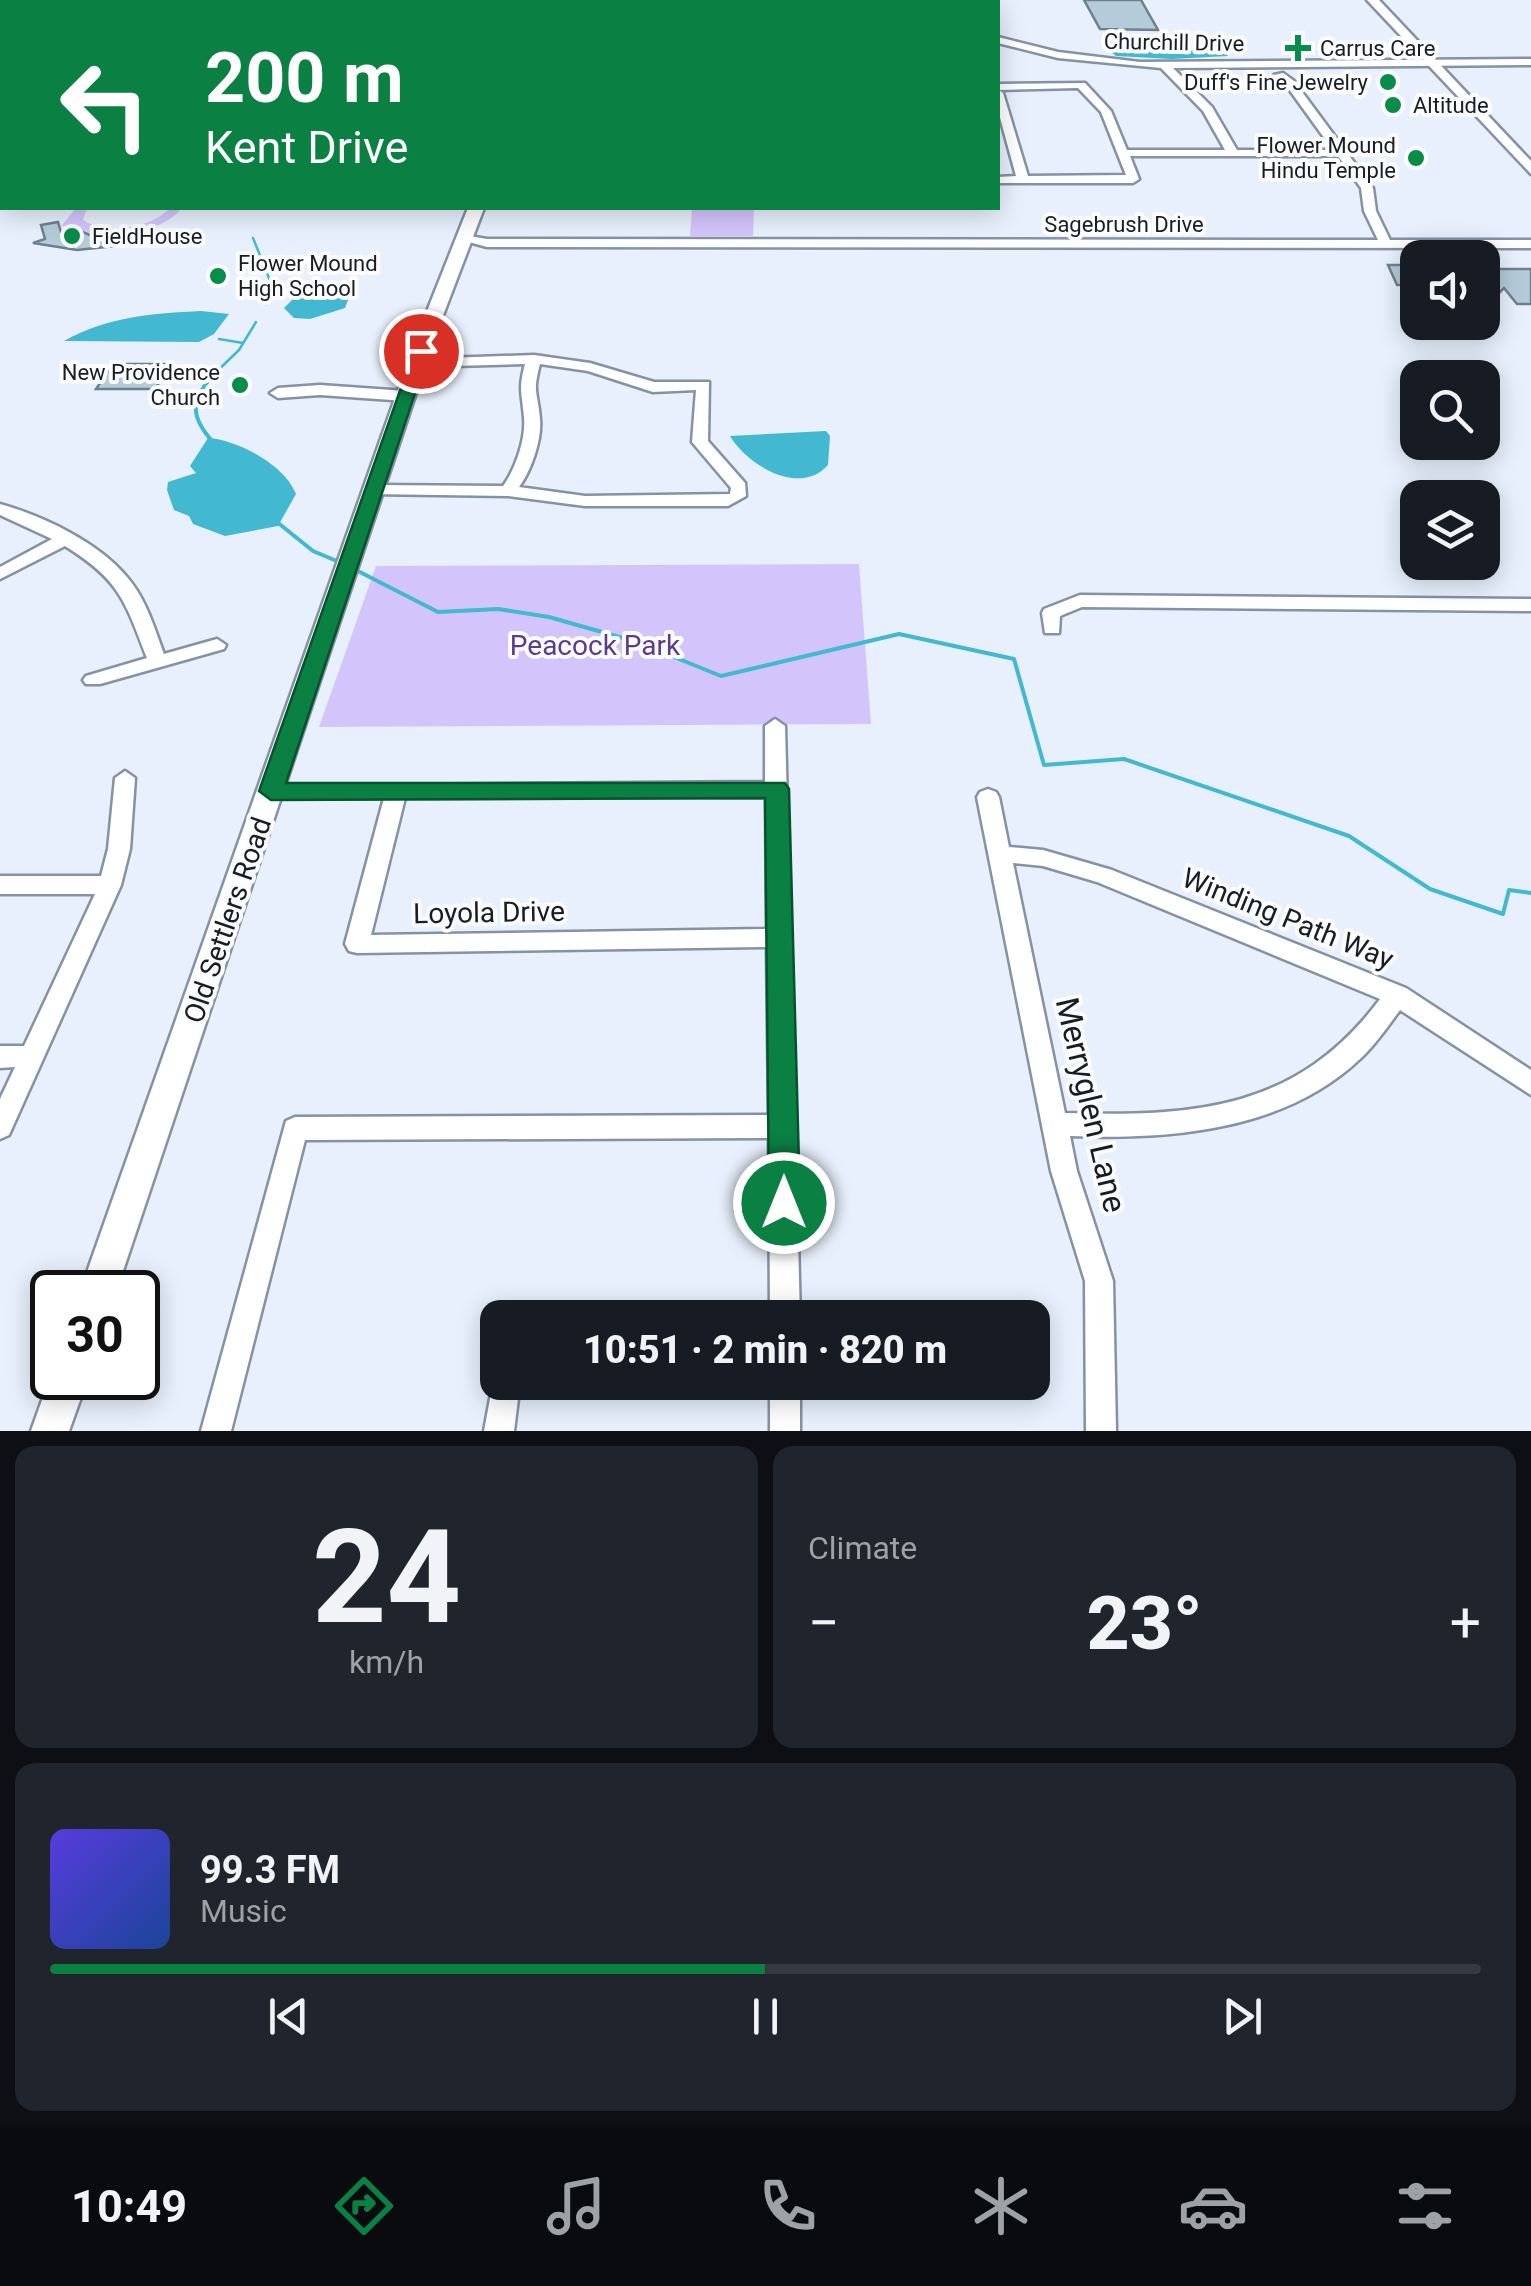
<!DOCTYPE html>
<html lang="en">
<head>
<meta charset="utf-8">
<style>
  :root { --surface:#171b24; --page:#20242c; --text:#f1f3f6; --muted:#9ea1a6; --line:#363941; --accent:#0b8043 }
  body { margin:0; font-family:Roboto,sans-serif; background:var(--page); color:var(--text); height:100vh; display:flex; flex-direction:column; font-size:38px; white-space:nowrap }
  * { box-sizing:border-box; margin:0 }
  p { font-size:32px; color:var(--muted) }
  .icon { flex:none; width:55px; height:55px; fill:none; stroke:currentColor; stroke-width:2; stroke-linecap:round; stroke-linejoin:round }
  .map { position:relative; height:1431px; overflow:hidden }
  .drawer { display:flex; flex-direction:column; gap:15px; padding:15px; background:#0d0f14; flex:1 }
  .drawer>* { flex:none }
  .hud { position:absolute; left:0px; top:0px; width:1000px; height:210px; box-shadow:0 5px 25px #0003; background:#0b8043; color:#fff; overflow:hidden }
  .controls { position:absolute; left:1400px; top:240px; display:grid; gap:20px }
  .controls a { display:grid; place-items:center; width:100px; height:100px; border-radius:20px; background:var(--surface); box-shadow:0 5px 25px #0003; font-size:50px }
  .speed { position:absolute; left:30px; top:1270px; display:flex; gap:20px; font-size:50px; font-weight:700; text-align:center }
  .speed>* { display:grid; place-content:center; width:130px; height:130px; border-radius:50%; background:var(--surface); box-shadow:0 5px 25px #0003; line-height:1 }
  .speed .limit { border:5px solid #111; border-radius:15px; background:#fff; color:#111 }
  .pin { position:absolute; display:grid; place-items:center; width:85px; height:85px; color:#fff; margin:-42px; border:5px solid #fff; border-radius:50%; box-shadow:0 2px 10px #0007 }
  .me { position:absolute; width:110px; margin:-55px; rotate:0deg; stroke-linejoin:round; filter:drop-shadow(0 0 8px #0008) }
  .turn { display:flex; align-items:center; gap:35px; height:210px; padding:0 40px; font-size:45px }
  .turn .icon { width:130px; height:130px; stroke-width:2.5 }
  .turn b { display:block; font-size:70px; line-height:85px }
  .big { font-size:75px; font-weight:800; line-height:1.1 }
  .drawer .tile { flex:1; display:flex; flex-direction:column; justify-content:center; gap:15px; min-width:0; padding:0 35px; border-radius:20px; background:var(--page) }
  .drawer .dial { align-items:center; gap:0 }
  .dial b { font-size:130px; line-height:1 }
  .song { display:flex; align-items:center; gap:30px }
  .cover { width:120px; height:120px; border-radius:15px; background:linear-gradient(135deg,hsl(250 70% 55%),hsl(220 70% 35%)) }
  .played { height:10px; border-radius:5px; background:linear-gradient(90deg,var(--accent) 50%,var(--line) 50%) }
  .keys { display:flex; justify-content:space-around; direction:ltr }
  .heat { display:flex; justify-content:space-between; align-items:center; font-size:55px; direction:ltr }
  .drawer .tiles { flex:1; display:grid; gap:15px; grid-template-columns:1fr 1fr }
  .tile:last-child { grid-column:span 2 }
  .trip { position:absolute; left:480px; top:1300px; width:570px; height:100px; border-radius:20px; background:var(--surface); box-shadow:0 5px 25px #0003; font-weight:800; line-height:100px; text-align:center }
  .tab-bar { display:flex; height:160px; justify-content:space-around; align-items:center; background:#090b0e; color:var(--muted) }
  .tab-bar .icon { width:70px; height:70px }
  .tab-bar .selected { color:var(--accent) }
  .tab-bar b { font-size:45px; color:var(--text) }
  .map>svg:first-child { display:block }
</style>
</head>
<body>
<div class="map">
<svg width="1531" height="1431" viewBox="0 0 1531 1431">
  <rect width="100%" height="100%" fill="#e7f0fc"/>
  <path fill="#d3c5fb" d="M76 208H87L83 220C107 235 150 229 170 208H182C163 231 121 238 92 233 80 231 73 226 61 226Z
    M692 208H754L753 236H690Z
    M859 564 871 724 319 727 376 566Z"/>
  <path fill="#42b8d1" d="M1213 44 1221 47 1228 56 1172 59 1116 56 1111 52 1194 50 1199 45Z
    M341 294 349 297 345 308 310 319 294 318 284 308 297 295Z
    M201 311 229 314 214 334 199 342 64 341C106 317 154 313 201 311Z
    M826 431 830 436 828 465C800 497 747 465 730 436Z
    M208 438C238 440 285 465 296 494L278 526 225 536 193 524 189 516 174 510 167 490 168 482 196 473 190 466Z"/>
  <g fill="none" stroke-linecap="round" stroke-linejoin="round">
    <path stroke="#42b8d1" stroke-width="2.5" d="M253 238 273 288 266 304
      M219 339 243 343
      M209 379 239 350 256 322"/>
    <path stroke="#42b8d1" stroke-width="4" d="M212 376C190 402 191 417 212 441
      M277 522 313 551 339 562
      M352 568 438 612 498 609 549 617 637 642 721 676 899 634 1014 659 1044 765 1124 759 1349 836 1430 889 1503 914 1509 890 1531 893"/>
  </g>
  <path fill="#b4cbd9" stroke="#6c818e" stroke-width="2.5" d="M1084 0H1141L1158 30 1100 29Z
    M58 222 61 232 73 228 90 235 134 238V244L77 250 33 243 45 239 41 225Z
    M1388 265H1418V285H1397Z
    M1482 269H1531V304H1517L1504 288 1492 300H1482Z
    M113 364H171L155 389H96Z"/>
  <g fill="none" stroke-linecap="round" stroke-linejoin="round">
    <defs>
      <path id="minor" d="M933 0H943L944 2H935Z
        M998 37 1058 52 1140 62 1531 59V65L1173 68 1212 107 1237 150H1333L1286 85 1274 75 1283 73 1294 81 1373 188 1376 211 1390 240H1531V248L487 247 458 239 464 235 487 239 1378 240 1364 211 1361 188 1338 156H1130L1139 179 1133 183H998V177L1016 176 998 110V84L1085 83 1111 111 1127 150H1225L1203 111 1161 68 1058 58 998 43ZM1078 88 1101 112 1126 175 1028 176 1003 93 999 90Z
        M0 39H2V45H0Z
        M534 355 590 363 654 382H709L708 441 745 483 746 496 728 506H585L508 496 368 494V486L374 485 503 486C515 470 526 439 524 418 522 392 518 391 525 364L417 367 410 363 417 359ZM540 364 588 371 653 392 696 390 692 442 731 488 730 494 585 496 519 487C531 471 542 440 540 419 538 392 532 394 540 364Z
        M320 385 406 391 414 396 406 401 320 395 278 398 270 393 278 388Z
        M0 504C43 516 98 542 127 577 146 599 154 627 164 654L217 639 226 645 224 649 100 684H86L83 680 86 676 147 658C125 601 120 580 65 546L0 579V567L52 539 0 515Z
        M1080 595 1531 599V611L1082 607 1060 616 1059 633H1045L1042 613 1044 609Z
        M775 719 785 726 800 1318H770L769 1138 305 1140 231 1431H201L286 1121 295 1117 769 1115 767 947 357 953 349 951 345 944 384 798H271L264 796 260 791 264 786 765 782V726ZM766 797 767 929 371 935 405 798Z
        M125 771 135 778 130 849 121 885 9 1135 0 1139V1099L15 1067 0 1068V1046H24L95 894H0V876H101L108 849 115 778Z
        M988 789 996 792 999 797 1009 847 1043 850 1112 870 1406 988 1531 1070V1095L1400 1010C1388 1026 1376 1044 1361 1058 1285 1131 1170 1140 1070 1136L1077 1171 1113 1281 1116 1431H1086L1085 1281 1051 1171 977 797 980 792ZM1013 863 1043 866 1097 882 1380 999C1298 1110 1194 1117 1065 1113Z
        M770 1382H800V1431H770Z
        M503 1384 514 1388 518 1399 514 1431H484L492 1388Z"/>
      <path id="major" d="M1367 0H1379L1531 161V174Z
        M468 208H484L434 339 116 1292H80L416 339Z
        M52 1372V1378H88L69 1431H31Z"/>
    </defs>
    <use href="#minor" stroke="#8492a4" stroke-width="5"/>
    <use href="#major" stroke="#8492a4" stroke-width="5"/>
    <use href="#minor" fill="#fff" fill-rule="evenodd"/>
    <use href="#major" fill="#fff" fill-rule="evenodd"/>
  </g>
  <path fill="#0b8043" stroke="#07532c" stroke-width="2.5" d="M415 348 429 351 286 783H785L789 789 800 1203 796 1213 784 1217 773 1213 769 1203 765 798 271 800 259 791Z"/>
  <g fill="#078d4a" stroke="#fcfcfc" stroke-width="4">
    <path d="M1293 33h10v10h10v10h-10v10h-10v-10h-10v-10h10z"/>
    <circle cx="1388" cy="82" r="10"/>
    <circle cx="1393" cy="105" r="10"/>
    <circle cx="1416" cy="158" r="10"/>
    <circle cx="72" cy="236" r="10"/>
    <circle cx="218" cy="276" r="10"/>
    <circle cx="240" cy="385" r="10"/>
  </g>
  <g text-anchor="middle" stroke-width="8" stroke-linejoin="round" paint-order="stroke">
    <g font-size="22" fill="#171d24" stroke="#fcfcfc">
      <text transform="translate(1174 42) rotate(1)" y="8">Churchill Drive</text>
      <text x="1124" y="232">Sagebrush Drive</text>
    </g>
    <g font-size="22" fill="#171d24" stroke="#fcfcfc" text-anchor="start">
      <text x="1320" y="56">Carrus Care</text>
      <text x="1368" y="90" text-anchor="end">Duff's Fine Jewelry</text>
      <text x="1413" y="113">Altitude</text>
      <text x="1396" y="153" text-anchor="end">Flower Mound<tspan x="1396" dy="25">Hindu Temple</tspan></text>
      <text x="92" y="244">FieldHouse</text>
      <text x="238" y="271">Flower Mound<tspan x="238" dy="25">High School</tspan></text>
      <text x="220" y="380" text-anchor="end">New Providence<tspan x="220" dy="25">Church</tspan></text>
    </g>
    <g font-size="28" fill="#5a3b92" stroke="#fcfcfc">
      <text x="595" y="655">Peacock Park</text>
    </g>
    <g font-size="28" fill="#171d24" stroke="#fcfcfc">
      <text transform="translate(489 912) rotate(-1)" y="10">Loyola Drive</text>
      <text transform="translate(1288 918) rotate(22)" y="10">Winding Path Way</text>
      <text transform="translate(227 920) rotate(-71)" y="10">Old Settlers Road</text>
    </g>
    <g font-size="32" fill="#171d24" stroke="#fcfcfc">
      <text transform="translate(1091 1105) rotate(77)" y="11">Merryglen Lane</text>
    </g>
  </g>
</svg>
<div class="controls">
<a><svg class="icon" aria-label="sound" viewBox="0 0 24 24"><path d="M4 9h4l5-4v14l-5-4H4zM17 9q2 3 0 6"/></svg></a>
<a><svg class="icon" aria-label="search" viewBox="0 0 24 24"><circle cx="10" cy="10" r="6"/><path d="M15 15l6 6"/></svg></a>
<a><svg class="icon" aria-label="layers" viewBox="0 0 24 24"><path d="M12 4l9 5-9 5-9-5zM3 14l9 5 9-5"/></svg></a>
</div>
<div class="speed"><div class="limit">30</div></div>
<div class="pin" style="left:421px;top:351px;background:#d93025"><svg class="icon" aria-label="arrive" viewBox="0 0 24 24"><path d="M6 21V4h12l-3 4 3 4H6"/></svg></div>
<svg class="me" style="left:784px;top:1203px" viewBox="-20 -20 40 40"><circle r="17" fill="#0b8043" stroke="#fff" stroke-width="3"/><path d="M0-11L8 9 0 5-8 9z" fill="#fff"/></svg>
<div class="trip">10:51 · 2 min · 820 m</div>
<div class="hud">
<div class="turn"><svg class="icon" aria-label="left" viewBox="0 0 24 24"><path d="M17 20v-9H6M10 6l-5 5 5 5"/></svg><div><b>200 m</b>Kent Drive</div></div>
</div>
</div>
<section class="drawer">
<div class="tiles">
<div class="tile dial"><b>24</b><p>km/h</p></div>
<div class="tile"><p>Climate</p>
<div class="heat"><a>−</a><b class="big">23°</b><a>+</a></div>
</div>
<div class="tile">
<div class="song"><i class="cover"></i><div><b>99.3 FM</b><p>Music</p></div></div>
<div class="played"></div>
<div class="keys"><svg class="icon" aria-label="previous" viewBox="0 0 24 24"><path d="M18 5L8 12l10 7zM5 5v14"/></svg><svg class="icon" aria-label="pause" viewBox="0 0 24 24"><path d="M8 5v14M16 5v14"/></svg><svg class="icon" aria-label="next" viewBox="0 0 24 24"><path d="M6 5l10 7-10 7zM19 5v14"/></svg></div>
</div>
</div>
</section>
<nav class="tab-bar">
<b>10:49</b>
<svg class="icon selected" aria-label="directions" viewBox="0 0 24 24"><path d="M12 3l9 9-9 9-9-9zM9 14v-3h6M13 9l2 2-2 2"/></svg>
<svg class="icon" aria-label="music" viewBox="0 0 24 24"><path d="M9 18V5l10-2v13"/><circle cx="6" cy="18" r="3"/><circle cx="16" cy="16" r="3"/></svg>
<svg class="icon" aria-label="phone" viewBox="0 0 24 24"><path d="M5 4h4l2 5-3 2q2 4 5 5l2-3 5 2v4C11 20 4 13 5 4z"/></svg>
<svg class="icon" aria-label="climate" viewBox="0 0 24 24"><path d="M12 3v18M4 7l16 10M4 17L20 7"/></svg>
<svg class="icon" aria-label="car" viewBox="0 0 24 24"><path d="M5 17H2v-5l4-1 3-4h7l3 4 3 1v5h-3M9 17h6M6 11h13"/><circle cx="7" cy="17" r="2"/><circle cx="17" cy="17" r="2"/></svg>
<svg class="icon" aria-label="filters" viewBox="0 0 24 24"><path d="M4 7h16M4 17h16"/><circle cx="9" cy="7" r="2"/><circle cx="15" cy="17" r="2"/></svg>
</nav>
</body>
</html>
